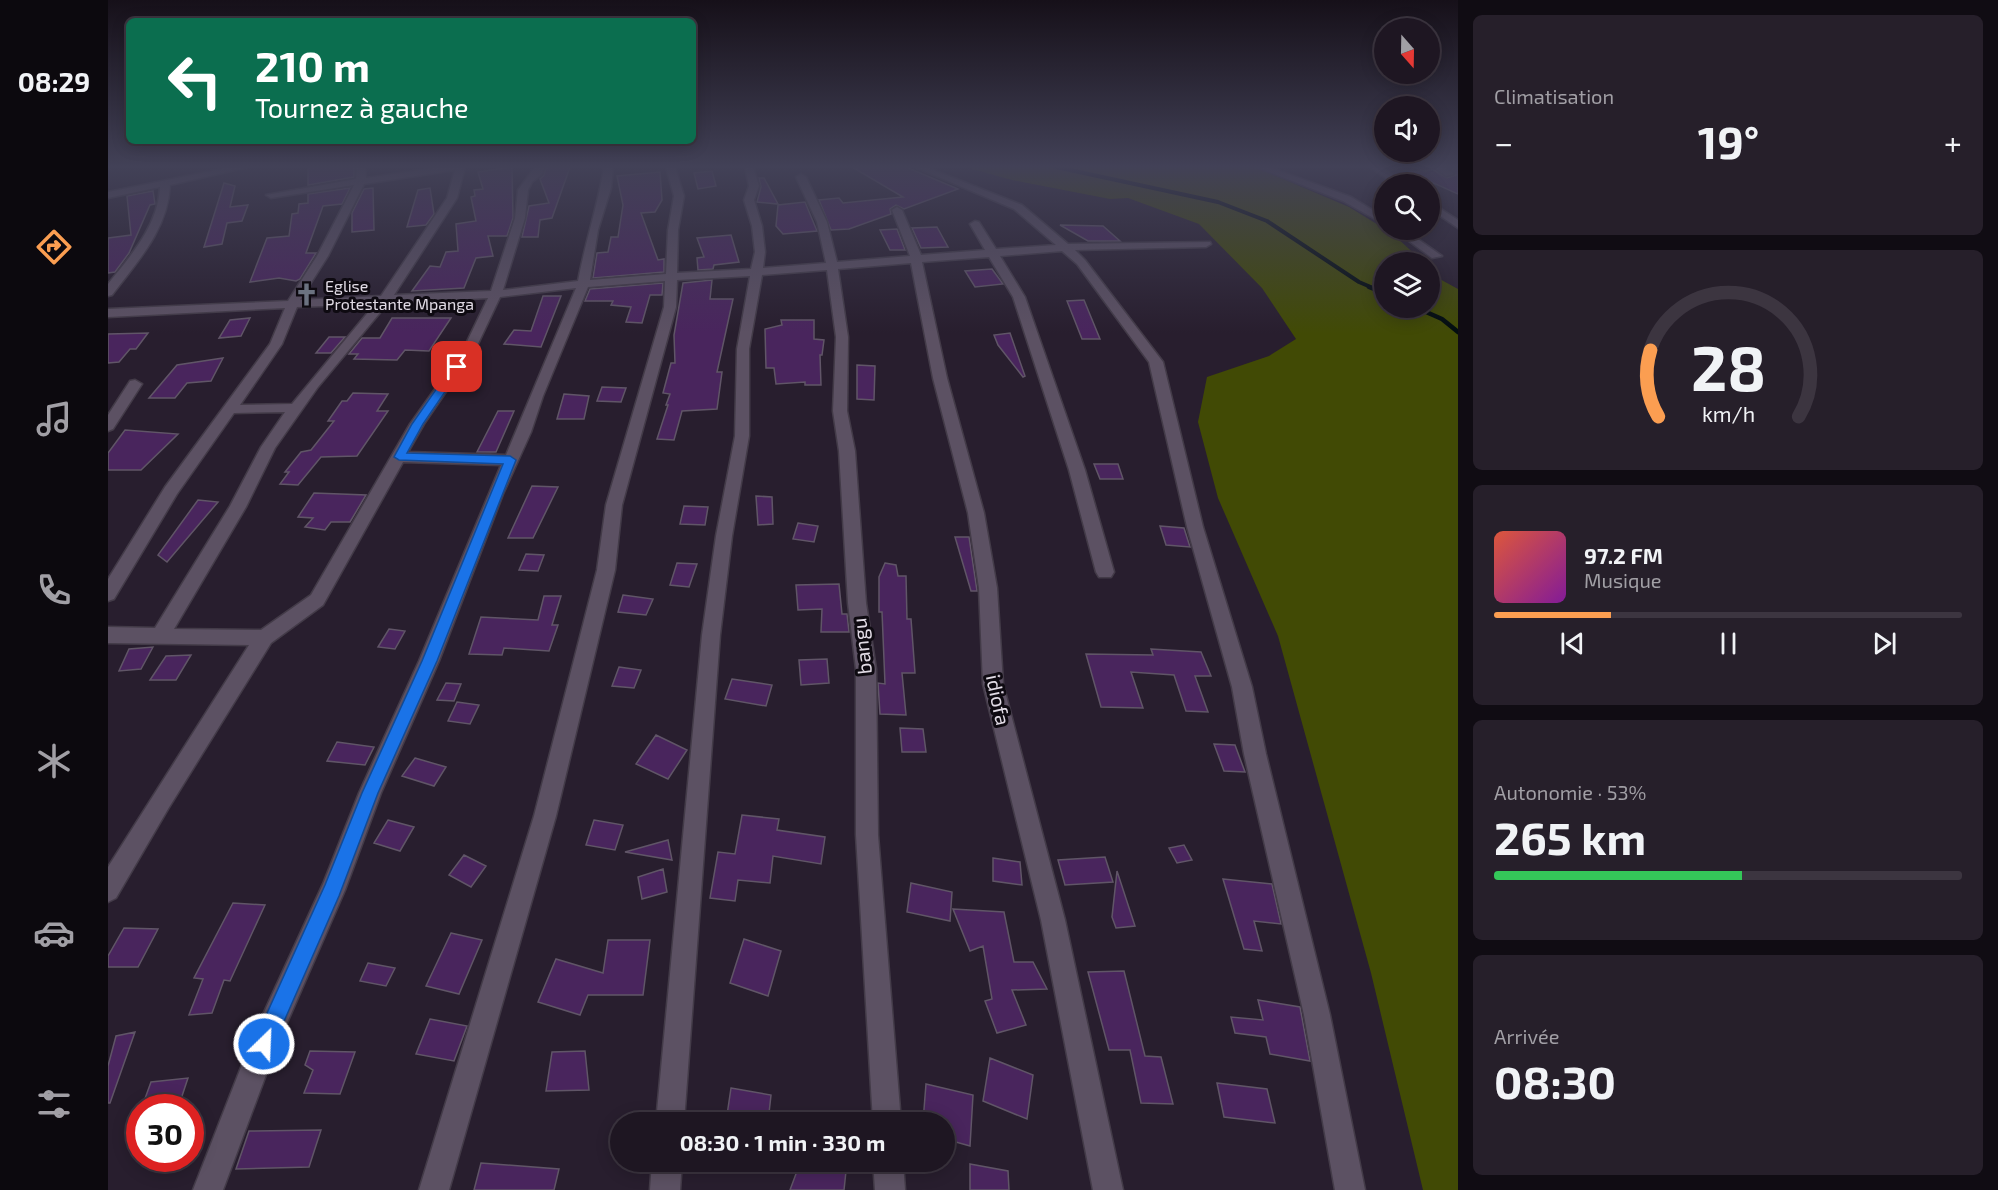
<!DOCTYPE html>
<html lang="fr">
<head>
<meta charset="utf-8">
<style>
  :root { --surface:#1e1622; --page:#261f2a; --text:#f1f3f6; --muted:#a19fa5; --line:#3c3540; --accent:#fb9e51 }
  body { margin:0; font-family:"Exo 2",sans-serif; background:var(--page); color:var(--text); height:100vh; display:flex; flex-direction:column; font-size:22px; white-space:nowrap }
  * { box-sizing:border-box; margin:0 }
  p { font-size:20px; color:var(--muted) }
  .icon { flex:none; width:33px; height:33px; fill:none; stroke:currentColor; stroke-width:2; stroke-linecap:round; stroke-linejoin:round }
  .map { position:relative; flex:1; overflow:hidden }
  .side { display:flex; flex-direction:column; gap:15px; padding:15px; background:#100c13; width:540px }
  .side>* { flex:none }
  .top-card { position:absolute; left:18px; top:18px; width:570px; height:126px; border-radius:9px; box-shadow:0 3px 15px #0003,0 0 0 2px var(--line); background:#0b6e4f; color:#fff; overflow:hidden }
  .needle { width:39px; rotate:160deg }
  .fabs { position:absolute; left:1266px; top:18px; display:grid; gap:12px }
  .fabs a { display:grid; place-items:center; width:66px; height:66px; border-radius:50%; background:var(--surface); box-shadow:0 3px 15px #0003,0 0 0 2px var(--line); font-size:30px }
  .speed { position:absolute; left:18px; top:1094px; display:flex; gap:12px; font-size:30px; font-weight:700; text-align:center }
  .speed>* { display:grid; place-content:center; width:78px; height:78px; border-radius:50%; background:var(--surface); box-shadow:0 3px 15px #0003,0 0 0 2px var(--line); line-height:1 }
  .speed .limit { border:9px solid #d22; background:#fff; color:#111 }
  .pin { position:absolute; display:grid; place-items:center; width:51px; height:51px; color:#fff; margin:-26px; border-radius:12px; box-shadow:0 3px 9px #0006 }
  .me { position:absolute; width:66px; margin:-33px; rotate:24deg; stroke-linejoin:round; filter:drop-shadow(0 0 4px #0008) }
  .turn { display:flex; align-items:center; gap:21px; height:126px; padding:0 30px; font-size:27px }
  .turn .icon { width:78px; height:78px; stroke-width:2.5 }
  .turn b { display:block; font-size:42px; line-height:51px }
  .big { font-size:45px; font-weight:700; line-height:1.1 }
  .side .card { flex:1; display:flex; flex-direction:column; justify-content:center; gap:9px; min-width:0; padding:0 21px; border-radius:9px; background:var(--page) }
  .side .dial { align-items:center; gap:0 }
  .dial svg { height:156px; overflow:visible; fill:none; stroke:var(--line); stroke-width:7; stroke-linecap:round; text-anchor:middle }
  .dial text { fill:var(--text); stroke:none }
  .song { display:flex; align-items:center; gap:18px }
  .cover { width:72px; height:72px; border-radius:9px; background:linear-gradient(135deg,hsl(10 70% 55%),hsl(290 70% 35%)) }
  .played { height:6px; border-radius:3px; background:linear-gradient(90deg,var(--accent) 25%,var(--line) 25%) }
  .keys { display:flex; justify-content:space-around; direction:ltr }
  .heat { display:flex; justify-content:space-between; align-items:center; font-size:33px; direction:ltr }
  .charge { height:9px; border-radius:4px; background:linear-gradient(90deg,#34c759 53%,var(--line) 0) }
  .trip { position:absolute; left:502px; top:1112px; width:345px; height:60px; border-radius:30px; background:var(--surface); box-shadow:0 3px 15px #0003,0 0 0 2px var(--line); font-weight:700; line-height:60px; text-align:center }
  main { display:flex; flex:1; min-height:0 }
  .tabs { display:flex; flex-direction:column; width:108px; justify-content:space-around; align-items:center; background:#0c090e; color:var(--muted) }
  .tabs .icon { width:42px; height:42px }
  .tabs .current { color:var(--accent) }
  .tabs b { font-size:27px; color:var(--text) }
  .map>svg:first-child { display:block }
</style>
</head>
<body>
<main>
<nav class="tabs">
<b>08:29</b>
<svg class="icon current" aria-label="directions" viewBox="0 0 24 24"><path d="M12 3l9 9-9 9-9-9zM9 14v-3h6M13 9l2 2-2 2"/></svg>
<svg class="icon" aria-label="music" viewBox="0 0 24 24"><path d="M9 18V5l10-2v13"/><circle cx="6" cy="18" r="3"/><circle cx="16" cy="16" r="3"/></svg>
<svg class="icon" aria-label="phone" viewBox="0 0 24 24"><path d="M5 4h4l2 5-3 2q2 4 5 5l2-3 5 2v4C11 20 4 13 5 4z"/></svg>
<svg class="icon" aria-label="climate" viewBox="0 0 24 24"><path d="M12 3v18M4 7l16 10M4 17L20 7"/></svg>
<svg class="icon" aria-label="car" viewBox="0 0 24 24"><path d="M5 17H2v-5l4-1 3-4h7l3 4 3 1v5h-3M9 17h6M6 11h13"/><circle cx="7" cy="17" r="2"/><circle cx="17" cy="17" r="2"/></svg>
<svg class="icon" aria-label="filters" viewBox="0 0 24 24"><path d="M4 7h16M4 17h16"/><circle cx="9" cy="7" r="2"/><circle cx="15" cy="17" r="2"/></svg>
</nav>
<div class="map">
<svg width="1350" height="1190" viewBox="0 0 1350 1190">
  <rect width="100%" height="100%" fill="#281e2e"/>
  <path fill="#414a05" d="M857 167H1147L1241 207 1285 234 1315 262H1276V308H1322V270L1328 277 1350 289V1190H1315L1263 973 1170 636 1110 498 1090 422 1099 377 1161 356 1188 339 1154 288 1091 224 1020 198 1002 199 904 180Z"/>
  <g fill="none" stroke-linecap="round" stroke-linejoin="round">
    <path stroke="#020c0f" stroke-width="4" d="M948 167 1110 202 1159 221 1251 282 1265 288"/>
    <path stroke="#020c0f" stroke-width="4.5" d="M1261 287 1276 293
      M1309 308 1334 319 1350 332"/>
  </g>
  <path fill="#49255d" stroke="#605567" stroke-width="1.5" d="M200 167H246V177L200 185Z
    M404 167 405 218 399 236H380L385 256 368 258 356 288 304 291 322 266 332 267 338 252 350 251 348 224 368 221 363 197 367 196 366 190 375 189 370 172Z
    M438 167H462L444 218 432 220 430 237H414L421 206 441 203 432 179 436 175Z
    M744 167H798L850 189 796 209 788 205 782 209 783 214 741 229 723 230 711 200 731 198 735 203 795 197Z
    M1343 169H1350V194L1301 172 1326 170 1339 178 1348 175Z
    M604 171 608 186 590 189 586 173Z
    M552 172 554 200 547 212 533 213 550 260 556 259V272L485 278 489 253 500 252 503 237H510L515 205 509 176Z
    M651 178H656L670 204 649 202 653 187Z
    M116 183 127 186 122 207 140 205 134 221 119 223 114 244 96 247Z
    M242 188 234 204 215 206 198 253H208L192 279 188 281 171 278 142 282 159 238 181 236 184 214 190 213 191 204 200 203V194Z
    M265 188 266 230 244 232V213L256 189Z
    M322 188 326 214 318 225 299 227 310 190Z
    M45 191 47 204 42 205 21 253 7 272 0 273V238L23 235 19 196Z
    M697 202 709 231 675 234 668 226 670 205Z
    M952 225 995 226 1012 241H980Z
    M829 227 840 247 813 248 804 228Z
    M789 229 797 250H782L772 230Z
    M623 235 631 262 606 265 605 269 590 270 589 258 596 257 589 238Z
    M884 269 895 284 867 287 857 271Z
    M604 280 602 299H625L609 372H614L609 409 574 411 566 440 549 439 560 405H558L562 394 555 393 563 363H567L566 335 575 283Z
    M555 283 554 295H542L534 323 518 322 523 307 503 305 505 301H477L482 289Z
    M435 296H453L433 347 396 344 406 330 423 331Z
    M976 300 992 339H974L959 301Z
    M142 318 133 336 111 338 122 320Z
    M284 318H343L321 351 297 350 289 360 246 359 250 354H241L254 338H272Z
    M673 320H706V339L716 340 714 355H712L713 385H697V382L668 384 666 368H658L657 329 674 325Z
    M40 333 28 349H22L11 362 0 363V334Z
    M902 333 917 376 915 377 890 345 886 335Z
    M221 337H237L223 353H208Z
    M115 358 103 381 79 383 67 398H41L69 365Z
    M749 365 767 366 766 400 749 399Z
    M494 387 518 388 513 402 489 401Z
    M245 393 280 394 269 411H280L249 456 213 457 190 485 172 484 181 472H177L193 452 203 450 226 421H220L234 401H239Z
    M456 394 481 396 476 419H449Z
    M390 411H406L388 452H369Z
    M17 430 70 434 33 470H0V453Z
    M986 464H1010L1015 479H992Z
    M424 486 450 487 425 538H400Z
    M206 493 258 495 242 522H223L217 530 197 527 205 518 190 517Z
    M648 496 664 497 665 524 650 525Z
    M90 500 110 502 59 562 50 555Z
    M576 506 600 507 597 525 572 524Z
    M690 523 710 526 706 542 685 539Z
    M1052 526 1076 528 1082 547 1058 545Z
    M847 537H861L869 591H863Z
    M418 554 436 555 430 571 411 570Z
    M569 563 589 564 581 587 562 585Z
    M777 563 788 565 790 576H798L799 619H803L807 673H794L798 715 772 714 770 683 777 684 774 612H771V577Z
    M731 584 734 614H739L741 632H713L714 609 690 610 688 585Z
    M515 595 545 599 538 615 510 612Z
    M436 596H453L444 625H450L441 651 396 648 394 655 361 654 373 617 430 620Z
    M281 629 297 631 287 649 270 647Z
    M45 647 33 669 11 671 21 649Z
    M1043 649 1093 652 1103 676H1087L1100 712 1078 711 1066 675 1023 672 1035 708 993 707 978 654 1045 655Z
    M83 655 68 680H42L58 656Z
    M719 659 721 683 693 685 691 660Z
    M511 667 533 670 526 688 504 686Z
    M624 679 664 685 658 706 617 699Z
    M338 683 353 684 346 701 329 700Z
    M349 702 371 705 362 724 340 721Z
    M792 728 815 729 818 752H794Z
    M548 735 579 750 560 779 528 764Z
    M229 742 266 747 257 765 219 761Z
    M1106 744 1127 745 1137 772 1116 771Z
    M307 758 338 767 326 786 294 776Z
    M634 815 671 819 669 830 717 837 713 864 665 856 662 883 630 880 627 901 602 898 610 852 627 854Z
    M280 820 306 827 292 851 266 843Z
    M486 820 515 825 507 850 478 845Z
    M560 840 564 860 517 852Z
    M1076 845 1084 860 1069 863 1061 848Z
    M356 855 378 866 363 887 341 875Z
    M997 857 1005 882 957 885 950 860Z
    M885 858 912 862 914 885 885 881Z
    M555 869 559 892 534 899 530 877Z
    M1009 871 1027 926 1008 928 1004 917Z
    M1115 879 1164 884 1173 924 1146 921 1154 951 1136 949Z
    M803 883 844 892 842 921 799 912Z
    M125 903 157 905 122 981 116 980 104 1013 81 1015 95 979 86 978Z
    M845 909 896 912 906 962H925L939 989 904 990 918 1025 889 1033 877 1001 884 999 875 946 862 951Z
    M16 928 50 929 30 967H0V956Z
    M343 933 374 940 351 994 318 986Z
    M636 939 673 951 660 996 622 983Z
    M500 940H542L535 995H480L472 1015 430 1002 448 959 495 973Z
    M260 963 287 968 278 986 252 981Z
    M1016 971 1037 1056 1053 1057 1065 1104 1033 1103 1022 1050H1001L980 972Z
    M1150 1000 1192 1007 1202 1061 1162 1054 1158 1037 1127 1033 1123 1017 1155 1020Z
    M322 1019 359 1026 346 1061 308 1054Z
    M27 1032 2 1103H0V1066L8 1036Z
    M202 1051 247 1052 232 1094 196 1093 205 1070 197 1065Z
    M477 1051 481 1090 438 1091 444 1052Z
    M882 1058 925 1075 919 1119 875 1101Z
    M80 1078 73 1099 35 1104 43 1082Z
    M1109 1083 1159 1089 1167 1123 1116 1117Z
    M818 1084 865 1095 862 1146 837 1139V1122H815Z
    M623 1088 663 1095 660 1122H618Z
    M213 1130 201 1167 128 1169 141 1131Z
    M373 1163 451 1169 446 1190H366Z
    M692 1163 738 1171 736 1190H682Z
    M862 1164 900 1171 901 1190H862Z"/>
  <g fill="none" stroke-linecap="round" stroke-linejoin="round">
    <defs>
      <path id="minor" d="M123 167H140L62 185C60 229 30 261 4 295L0 296V284C23 255 50 226 52 187L0 198V192Z
        M249 167H257L258 178 333 167H357L349 198 286 295 383 291 407 218 410 190 427 167H436L434 174 424 182 420 190 417 218 395 290 470 281C477 243 490 205 496 167H505L503 188 490 230 482 280 558 274 560 230 566 196 558 167H567L576 196 570 230 569 273 643 269 647 252 644 226 636 200 641 186 637 167H645L651 186 646 200 654 226 657 252 655 268 718 263 709 222 688 177 693 174 698 177 719 222 729 262 802 256 784 210 789 207 794 210 813 255 877 250 862 224 867 221 871 222 888 249 948 245 906 209 807 167H818L914 205 960 244 1102 242 1103 244 1098 247 967 250 977 260 1055 362 1095 527 1144 687 1158 754 1222 1015 1257 1190H1227L1196 1015 1136 754 1124 687 1079 527 1041 362 969 264 954 251 892 256 917 297 977 470 1006 572 1003 577H991L988 572 961 470 905 297 881 257 814 262 839 378 876 513 889 588 895 684 957 920 1015 1190H985L933 920 875 684 871 588 860 513 825 378 803 263 730 269 740 337 739 411 747 451 758 603 768 669 770 835 793 1122H765L748 835V669L740 603 731 451 725 411 728 337 719 270 654 275 641 349V436L624 536 612 635 576 1122H548L594 635 608 536 627 436 629 349 642 276 569 280 568 307 514 505 507 570 448 816 341 1190H311L426 816 489 570 498 505 556 307 557 281 480 287 435 396 423 432 395 494 331 661 273 793 237 890 168 1048 115 1190H85L146 1034 215 884 251 793 311 661 393 465 295 462 215 605 163 643 60 809 8 898 0 902V867L141 645 0 643V627L47 628 122 506 153 447 177 412 126 413 69 494 6 599 0 601V579L57 487 162 344 177 308 0 317V309L180 301 209 256 246 185 163 198 158 195 248 179ZM347 170 339 198 273 296 192 300 220 256 256 184ZM468 288 398 455 300 452 316 424 368 348 392 297ZM380 298 356 348 302 424 203 595 153 630 66 629 138 507 167 448 210 387 280 303ZM267 304 184 404 132 405 174 344 189 307Z
        M1149 167H1161L1243 197 1276 217V224L1235 201Z
        M1262 167H1273L1297 184H1286Z
        M1326 167H1337L1346 174 1338 176Z
        M1322 202 1350 220V228L1322 209Z
        M1286 230H1297L1334 256 1324 258Z
        M27 380 34 384 5 429 0 431V415L22 381Z
        M544 1161H574L572 1190H542Z
        M765 1161H795L797 1190H767Z"/>
    </defs>
    <use href="#minor" stroke="#433b48" stroke-width="3"/>
    <use href="#minor" fill="#5c5163" fill-rule="evenodd"/>
  </g>
  <linearGradient id="sky" x2="0" y2="1"><stop stop-color="#161019"/><stop offset="0.5" stop-color="#424157"/><stop offset="1" stop-color="#424157" stop-opacity="0"/></linearGradient>
  <rect width="1350" height="333" fill="url(#sky)"/>
  <path fill="#1a73e8" stroke="#114b97" stroke-width="1.5" d="M345 365 354 367 315 424 299 453 402 456 408 460 329 661 270 793 231 896 163 1051 156 1054 148 1051 145 1044 217 885 254 793 314 661 395 464 291 460 286 457 304 424Z"/>
  <defs>
    <symbol id="church-bare" viewBox="-9 -9 18 18"><path d="M-1.2-6h2.4v3.5h3.3v2.4h-3.3V6h-2.4V-.1h-3.3v-2.4h3.3Z" fill="#6b7280" stroke="#0e0a11" stroke-width="2.5" paint-order="stroke"/></symbol>
  </defs>
  <g fill-rule="evenodd">
    <use href="#church-bare" x="182" y="278" width="33" height="33"/>
  </g>
  <g text-anchor="middle" stroke-width="6" stroke-linejoin="round" paint-order="stroke">
    <g font-size="16" fill="#e1dbe5" stroke="#0e0a11" text-anchor="start">
      <text x="217" y="292">Eglise<tspan x="217" dy="18">Protestante Mpanga</tspan></text>
    </g>
    <g font-size="20" fill="#e1dbe5" stroke="#0e0a11">
      <text transform="translate(754 646) rotate(-96)" y="7">bangu</text>
      <text transform="translate(890 700) rotate(78)" y="7">idiofa</text>
    </g>
  </g>
</svg>
<div class="fabs">
<a><svg class="needle" viewBox="-14 -14 28 28"><path d="M0-13l5 13h-10z" fill="#e53935"/><path d="M0 13l5-13h-10z" fill="#a19fa5"/></svg></a>
<a><svg class="icon" aria-label="sound" viewBox="0 0 24 24"><path d="M4 9h4l5-4v14l-5-4H4zM17 9q2 3 0 6"/></svg></a>
<a><svg class="icon" aria-label="search" viewBox="0 0 24 24"><circle cx="10" cy="10" r="6"/><path d="M15 15l6 6"/></svg></a>
<a><svg class="icon" aria-label="layers" viewBox="0 0 24 24"><path d="M12 4l9 5-9 5-9-5zM3 14l9 5 9-5"/></svg></a>
</div>
<div class="speed"><div class="limit">30</div></div>
<div class="pin" style="left:349px;top:367px;background:#d93025"><svg class="icon" aria-label="arrive" viewBox="0 0 24 24"><path d="M6 21V4h12l-3 4 3 4H6"/></svg></div>
<svg class="me" style="left:156px;top:1044px" viewBox="-20 -20 40 40"><circle r="17" fill="#1a73e8" stroke="#fff" stroke-width="3"/><path d="M0-11L8 9 0 5-8 9z" fill="#fff"/></svg>
<div class="trip">08:30 · 1 min · 330 m</div>
<div class="top-card">
<div class="turn"><svg class="icon" aria-label="left" viewBox="0 0 24 24"><path d="M17 20v-9H6M10 6l-5 5 5 5"/></svg><div><b>210 m</b>Tournez à gauche</div></div>
</div>
</div>
<section class="side">
<div class="card"><p>Climatisation</p>
<div class="heat"><a>−</a><b class="big">19°</b><a>+</a></div>
</div>
<div class="card dial"><svg viewBox="0 0 100 80">
<path d="M14 69A42 42 0 1 1 86 69"/>
<path d="M14 69A42 42 0 0 1 10 35" stroke="#fb9e51"/>
<text x="50" y="56" font-size="32" font-weight="700">28</text>
<text x="50" y="72" font-size="11">km/h</text>
</svg></div>
<div class="card">
<div class="song"><i class="cover"></i><div><b>97.2 FM</b><p>Musique</p></div></div>
<div class="played"></div>
<div class="keys"><svg class="icon" aria-label="previous" viewBox="0 0 24 24"><path d="M18 5L8 12l10 7zM5 5v14"/></svg><svg class="icon" aria-label="pause" viewBox="0 0 24 24"><path d="M8 5v14M16 5v14"/></svg><svg class="icon" aria-label="next" viewBox="0 0 24 24"><path d="M6 5l10 7-10 7zM19 5v14"/></svg></div>
</div>
<div class="card"><p>Autonomie · 53%</p><b class="big">265 km</b><div class="charge"></div></div>
<div class="card"><p>Arrivée</p><b class="big">08:30</b></div>
</section>
</main>
</body>
</html>
